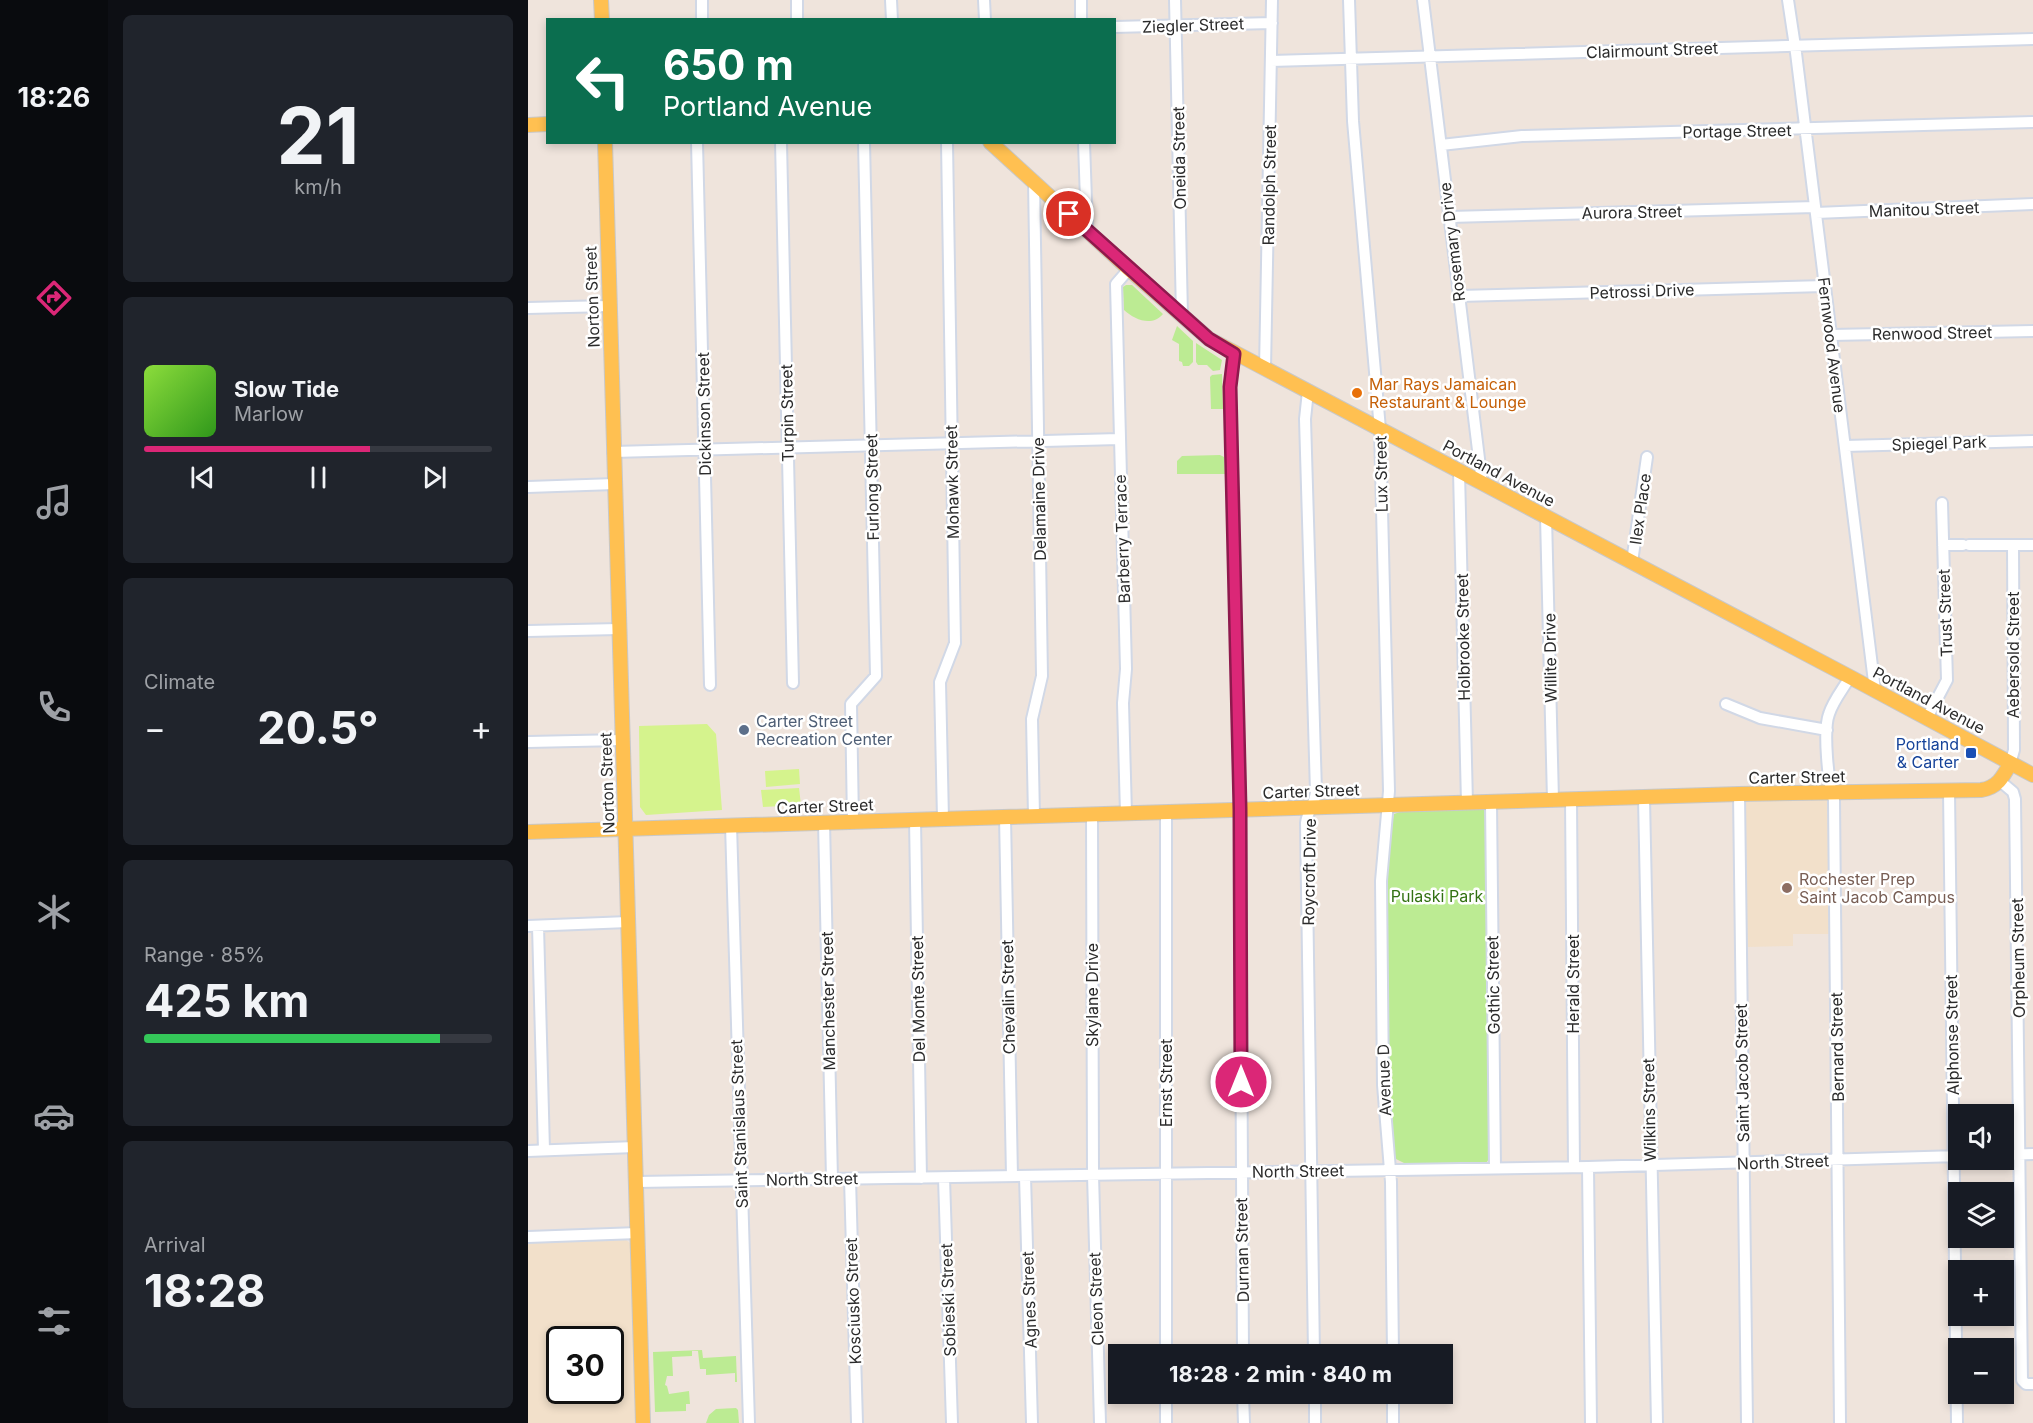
<!DOCTYPE html>
<html lang="en">
<head>
<meta charset="utf-8">
<style>
  :root { --surface:#171b24; --page:#20242c; --text:#f1f3f6; --muted:#9ea1a6; --line:#363941; --accent:#db2777 }
  body { margin:0; font-family:Inter,sans-serif; background:var(--page); color:var(--text); height:100vh; display:flex; flex-direction:column; font-size:22px; white-space:nowrap }
  * { box-sizing:border-box; margin:0 }
  p { font-size:20px; color:var(--muted) }
  .icon { flex:none; width:33px; height:33px; fill:none; stroke:currentColor; stroke-width:2; stroke-linecap:round; stroke-linejoin:round }
  .map { position:relative; flex:1; overflow:hidden }
  .sheet { display:flex; flex-direction:column; gap:15px; padding:15px; background:#0d0f14; width:420px }
  .sheet>* { flex:none }
  .banner { position:absolute; left:18px; top:18px; width:570px; height:126px; border-radius:0px; box-shadow:0 3px 9px #0003; background:#0b6e4f; color:#fff; overflow:hidden }
  .buttons { position:absolute; left:1420px; top:1104px; display:grid; gap:12px }
  .buttons a { display:grid; place-items:center; width:66px; height:66px; border-radius:0px; background:var(--surface); box-shadow:0 3px 9px #0003; font-size:30px }
  .speed { position:absolute; left:18px; top:1326px; display:flex; gap:12px; font-size:30px; font-weight:700; text-align:center }
  .speed>* { display:grid; place-content:center; width:78px; height:78px; border-radius:50%; background:var(--surface); box-shadow:0 3px 9px #0003; line-height:1 }
  .speed .limit { border:3px solid #111; border-radius:9px; background:#fff; color:#111 }
  .pin { position:absolute; display:grid; place-items:center; width:51px; height:51px; color:#fff; margin:-26px; border:3px solid #fff; border-radius:50%; box-shadow:0 2px 6px #0007 }
  .me { position:absolute; width:66px; margin:-33px; rotate:0deg; stroke-linejoin:round; filter:drop-shadow(0 0 4px #0008) }
  .turn { display:flex; align-items:center; gap:21px; height:126px; padding:0 18px; font-size:27px }
  .turn .icon { width:78px; height:78px; stroke-width:2.5 }
  .turn b { display:block; font-size:42px; line-height:51px }
  .big { font-size:45px; font-weight:700; line-height:1.1 }
  .sheet .widget { flex:1; display:flex; flex-direction:column; justify-content:center; gap:9px; min-width:0; padding:0 21px; border-radius:9px; background:var(--page) }
  .sheet .dial { align-items:center; gap:0 }
  .dial b { font-size:78px; line-height:1 }
  .song { display:flex; align-items:center; gap:18px }
  .cover { width:72px; height:72px; border-radius:9px; background:linear-gradient(135deg,hsl(90 70% 55%),hsl(110 70% 35%)) }
  .played { height:6px; border-radius:3px; background:linear-gradient(90deg,var(--accent) 65%,var(--line) 65%) }
  .keys { display:flex; justify-content:space-around; direction:ltr }
  .heat { display:flex; justify-content:space-between; align-items:center; font-size:33px; direction:ltr }
  .charge { height:9px; border-radius:4px; background:linear-gradient(90deg,#34c759 85%,var(--line) 0) }
  .trip { position:absolute; left:580px; top:1344px; width:345px; height:60px; border-radius:0px; background:var(--surface); box-shadow:0 3px 9px #0003; font-weight:700; line-height:60px; text-align:center }
  main { display:flex; flex:1; min-height:0 }
  .menu { display:flex; flex-direction:column; width:108px; justify-content:space-around; align-items:center; background:#090b0e; color:var(--muted) }
  .menu .icon { width:42px; height:42px }
  .menu .active { color:var(--accent) }
  .menu b { font-size:27px; color:var(--text) }
  .map>svg:first-child { display:block }
</style>
</head>
<body>
<main>
<nav class="menu">
<b>18:26</b>
<svg class="icon active" aria-label="directions" viewBox="0 0 24 24"><path d="M12 3l9 9-9 9-9-9zM9 14v-3h6M13 9l2 2-2 2"/></svg>
<svg class="icon" aria-label="music" viewBox="0 0 24 24"><path d="M9 18V5l10-2v13"/><circle cx="6" cy="18" r="3"/><circle cx="16" cy="16" r="3"/></svg>
<svg class="icon" aria-label="phone" viewBox="0 0 24 24"><path d="M5 4h4l2 5-3 2q2 4 5 5l2-3 5 2v4C11 20 4 13 5 4z"/></svg>
<svg class="icon" aria-label="climate" viewBox="0 0 24 24"><path d="M12 3v18M4 7l16 10M4 17L20 7"/></svg>
<svg class="icon" aria-label="car" viewBox="0 0 24 24"><path d="M5 17H2v-5l4-1 3-4h7l3 4 3 1v5h-3M9 17h6M6 11h13"/><circle cx="7" cy="17" r="2"/><circle cx="17" cy="17" r="2"/></svg>
<svg class="icon" aria-label="filters" viewBox="0 0 24 24"><path d="M4 7h16M4 17h16"/><circle cx="9" cy="7" r="2"/><circle cx="15" cy="17" r="2"/></svg>
</nav>
<section class="sheet">
<div class="widget dial"><b>21</b><p>km/h</p></div>
<div class="widget">
<div class="song"><i class="cover"></i><div><b>Slow Tide</b><p>Marlow</p></div></div>
<div class="played"></div>
<div class="keys"><svg class="icon" aria-label="previous" viewBox="0 0 24 24"><path d="M18 5L8 12l10 7zM5 5v14"/></svg><svg class="icon" aria-label="pause" viewBox="0 0 24 24"><path d="M8 5v14M16 5v14"/></svg><svg class="icon" aria-label="next" viewBox="0 0 24 24"><path d="M6 5l10 7-10 7zM19 5v14"/></svg></div>
</div>
<div class="widget"><p>Climate</p>
<div class="heat"><a>−</a><b class="big">20.5°</b><a>+</a></div>
</div>
<div class="widget"><p>Range · 85%</p><b class="big">425 km</b><div class="charge"></div></div>
<div class="widget"><p>Arrival</p><b class="big">18:28</b></div>
</section>
<div class="map">
<svg width="1505" height="1423" viewBox="0 0 1505 1423">
  <rect width="100%" height="100%" fill="#efe4dc"/>
  <path fill="#f2e0ca" fill-rule="evenodd" d="M1301 799 1303 934H1265V946L1218 947 1216 801Z
    M91 1239H97L104 1245 105 1266 103 1274 107 1423H0V1242ZM32 1340H82V1390H32Z"/>
  <path fill="#bceb93" d="M598 285H604L635 314C624 327 607 320 596 310L595 287Z
    M649 326 665 341V362L661 366H655L654 362 651 361V344L644 340Z
    M668 343 694 360 692 370 685 371 679 365H670L668 362Z
    M694 374 695 409H683L682 377 684 375Z
    M692 455 696 457 697 474H649V461L654 456Z
    M949 808H956L959 814 961 1159 958 1163 953 1164 876 1163 868 1159 865 1149 860 1084 857 889 864 824 866 814 872 812Z
    M174 1350 175 1358 208 1356 209 1382H207V1373L178 1375V1369H172L170 1351H164V1356L144 1357 145 1376H139L137 1385 139 1386 141 1394 161 1391 162 1404H158V1411L127 1412 125 1352Z
    M208 1408 210 1410 211 1423H178L181 1415 188 1409Z"/>
  <path fill="#d5f38d" d="M179 724 188 734 194 810 118 815 112 807 111 726Z
    M271 769 272 784 238 787 237 771Z
    M271 788 273 805 235 807 233 790Z"/>
  <g fill="none" stroke-linecap="round" stroke-linejoin="round">
    <defs>
      <path id="minor" d="M174 0V20
        M269 0V20
        M363 0 364 20
        M456 0 457 20
        M553 0V20
        M647 0 654 315
        M821 0 825 121 852 429 861 791 853 881 855 1085 863 1182 865 1354
        M895 0 954 483
        M1260 0 1268 53 1347 690
        M586 27 744 23
        M743 61 1505 39
        M169 142 182 685
        M253 142 265 683
        M556 142 559 230
        M913 145 994 136 1505 122
        M506 181 514 676 504 719 506 816
        M1288 213 1505 204
        M921 217 1287 207
        M931 296 1297 286
        M0 308 81 306
        M1303 335 1505 331
        M706 354 702 387 712 809 715 1354
        M737 369 744 0
        M780 391 777 419 788 792C787 804 779 812 778 823L786 1354
        M1317 446 1505 441
        M85 452 591 439
        M931 472 939 803
        M0 487 87 484
        M1018 517 1025 800
        M1415 545H1435
        M1441 545H1505
        M1104 562 1119 457
        M0 631 91 629
        M1198 704 1232 718 1299 730
        M1399 718 1419 680 1414 503
        M0 742 94 740
        M1482 764 1486 750 1485 545
        M1472 781 1485 792 1487 799 1494 1380 1498 1384H1505
        M1421 791 1429 1423
        M1211 794 1219 1423
        M1116 798 1129 1423
        M1043 800 1046 1167
        M963 802 967 1168
        M564 814 565 1175 572 1423
        M598 814 595 703 598 669 588 284 601 269
        M477 817 484 1176
        M415 819 412 682 427 643 419 142
        M387 820 393 1178
        M325 821 323 704 348 676 336 142
        M296 822 304 1179
        M203 825 221 1423
        M0 926 100 922
        M10 926 16 1150
        M0 1151 107 1147
        M1476 1155 1505 1154
        M1060 1167 1063 1423
        M497 1176 504 1423
        M416 1178 424 1423
        M322 1179 329 1423
        M108 1182 1060 1167 1431 1156
        M0 1237 110 1233
        M638 1354V812
        M715 1394 716 1423
        M787 1394V1423
        M865 1394V1423
        M638 1423V1394
        M1312 1423 1306 800C1300 784 1295 730 1301 714 1305 701 1315 689 1322 677"/>
      <path id="major" d="M73 0 74 20
        M0 125 20 124
        M77 142 115 1423
        M462 142 601 269 681 339 1322 677 1505 775
        M0 832 1211 794 1453 790C1469 788 1475 777 1482 764"/>
    </defs>
    <use href="#minor" stroke="#d1d8e6" stroke-width="14"/>
    <use href="#major" stroke="#c8c8c8" stroke-width="16"/>
    <use href="#minor" stroke="#fff" stroke-width="10"/>
    <use href="#major" stroke="#ffc051" stroke-width="14"/>
  </g>
  <g fill="none" stroke-linecap="round" stroke-linejoin="round">
    <defs>
      <path id="route" d="M541 214 681 339 706 354 702 387 712 809 713 1082"/>
    </defs>
    <use href="#route" stroke="#8e194d" stroke-width="15"/>
    <use href="#route" stroke="#db2777" stroke-width="10"/>
  </g>
  <circle fill="#e8710a" stroke="#fff" stroke-width="2" cx="829" cy="393" r="6"/>
  <circle fill="#5c6f8a" stroke="#fff" stroke-width="2" cx="216" cy="730" r="6"/>
  <rect fill="#1a4fb4" stroke="#fff" stroke-width="2" x="1437" y="747" width="12" height="12" rx="3"/>
  <circle fill="#8d6e63" stroke="#fff" stroke-width="2" cx="1259" cy="888" r="6"/>
  <g text-anchor="middle" stroke-width="5" stroke-linejoin="round" paint-order="stroke">
    <g font-size="16" fill="#2b2b2b" stroke="#fff">
      <text transform="translate(665 25) rotate(-2)" y="6">Ziegler Street</text>
      <text transform="translate(1124 50) rotate(-2)" y="6">Clairmount Street</text>
      <text transform="translate(1209 131) rotate(-1)" y="6">Portage Street</text>
      <text transform="translate(651 158) rotate(-91)" y="6">Oneida Street</text>
      <text transform="translate(741 185) rotate(-89)" y="6">Randolph Street</text>
      <text transform="translate(1396 209) rotate(-2)" y="6">Manitou Street</text>
      <text transform="translate(1104 212) rotate(-1)" y="6">Aurora Street</text>
      <text transform="translate(924 242) rotate(-97)" y="6">Rosemary Drive</text>
      <text transform="translate(1114 291) rotate(-2)" y="6">Petrossi Drive</text>
      <text transform="translate(64 297) rotate(-92)" y="6">Norton Street</text>
      <text transform="translate(1404 333) rotate(-1)" y="6">Renwood Street</text>
      <text transform="translate(1304 345) rotate(83)" y="6">Fernwood Avenue</text>
      <text transform="translate(259 413) rotate(-91)" y="6">Turpin Street</text>
      <text transform="translate(176 414) rotate(-91)" y="6">Dickinson Street</text>
      <text transform="translate(1411 443) rotate(-2)" y="6">Spiegel Park</text>
      <text transform="translate(971 473) rotate(28)" y="6">Portland Avenue</text>
      <text transform="translate(853 474) rotate(-91)" y="6">Lux Street</text>
      <text transform="translate(424 482) rotate(-91)" y="6">Mohawk Street</text>
      <text transform="translate(344 487) rotate(-91)" y="6">Furlong Street</text>
      <text transform="translate(511 499) rotate(-91)" y="6">Delamaine Drive</text>
      <text transform="translate(1112 509) rotate(-82)" y="6">Ilex Place</text>
      <text transform="translate(594 539) rotate(-92)" y="6">Barberry Terrace</text>
      <text transform="translate(1417 613) rotate(-92)" y="6">Trust Street</text>
      <text transform="translate(935 637) rotate(-91)" y="6">Holbrooke Street</text>
      <text transform="translate(1485 655) rotate(-90)" y="6">Aebersold Street</text>
      <text transform="translate(1022 658) rotate(-91)" y="6">Willite Drive</text>
      <text transform="translate(1401 700) rotate(28)" y="6">Portland Avenue</text>
      <text transform="translate(1269 777) rotate(-1)" y="6">Carter Street</text>
      <text transform="translate(79 783) rotate(-92)" y="6">Norton Street</text>
      <text transform="translate(783 791) rotate(-2)" y="6">Carter Street</text>
      <text transform="translate(297 806) rotate(-2)" y="6">Carter Street</text>
      <text transform="translate(781 872) rotate(-89)" y="6">Roycroft Drive</text>
      <text transform="translate(1490 958) rotate(-91)" y="6">Orpheum Street</text>
      <text transform="translate(1045 984) rotate(-90)" y="6">Herald Street</text>
      <text transform="translate(965 985) rotate(-91)" y="6">Gothic Street</text>
      <text transform="translate(564 995) rotate(-90)" y="6">Skylane Drive</text>
      <text transform="translate(480 997) rotate(-91)" y="6">Chevalin Street</text>
      <text transform="translate(390 999) rotate(-91)" y="6">Del Monte Street</text>
      <text transform="translate(300 1001) rotate(-91)" y="6">Manchester Street</text>
      <text transform="translate(1424 1035) rotate(-91)" y="6">Alphonse Street</text>
      <text transform="translate(1309 1047) rotate(-91)" y="6">Bernard Street</text>
      <text transform="translate(1214 1073) rotate(-91)" y="6">Saint Jacob Street</text>
      <text transform="translate(856 1080) rotate(-92)" y="6">Avenue D</text>
      <text transform="translate(638 1083) rotate(-90)" y="6">Ernst Street</text>
      <text transform="translate(1121 1110) rotate(-91)" y="6">Wilkins Street</text>
      <text transform="translate(211 1124) rotate(-92)" y="6">Saint Stanislaus Street</text>
      <text transform="translate(1255 1162) rotate(-2)" y="6">North Street</text>
      <text transform="translate(770 1171) rotate(-1)" y="6">North Street</text>
      <text transform="translate(284 1179) rotate(-1)" y="6">North Street</text>
      <text transform="translate(714 1250) rotate(-91)" y="6">Durnan Street</text>
      <text transform="translate(568 1299) rotate(-92)" y="6">Cleon Street</text>
      <text transform="translate(420 1300) rotate(-92)" y="6">Sobieski Street</text>
      <text transform="translate(501 1300) rotate(-92)" y="6">Agnes Street</text>
      <text transform="translate(325 1301) rotate(-92)" y="6">Kosciusko Street</text>
    </g>
    <g font-size="16" fill="#c56008" stroke="#fff" text-anchor="start">
      <text x="841" y="390">Mar Rays Jamaican<tspan x="841" dy="18">Restaurant &amp; Lounge</tspan></text>
    </g>
    <g font-size="16" fill="#4e5e75" stroke="#fff" text-anchor="start">
      <text x="228" y="727">Carter Street<tspan x="228" dy="18">Recreation Center</tspan></text>
    </g>
    <g font-size="16" fill="#164399" stroke="#fff" text-anchor="end">
      <text x="1431" y="750">Portland<tspan x="1431" dy="18">&amp; Carter</tspan></text>
    </g>
    <g font-size="16" fill="#785e54" stroke="#fff" text-anchor="start">
      <text x="1271" y="885">Rochester Prep<tspan x="1271" dy="18">Saint Jacob Campus</tspan></text>
    </g>
    <g font-size="16" fill="#327112" stroke="#fff">
      <text x="909" y="902">Pulaski Park</text>
    </g>
  </g>
</svg>
<div class="buttons">
<a><svg class="icon" aria-label="sound" viewBox="0 0 24 24"><path d="M4 9h4l5-4v14l-5-4H4zM17 9q2 3 0 6"/></svg></a>
<a><svg class="icon" aria-label="layers" viewBox="0 0 24 24"><path d="M12 4l9 5-9 5-9-5zM3 14l9 5 9-5"/></svg></a>
<a>+</a>
<a>−</a>
</div>
<div class="speed"><div class="limit">30</div></div>
<div class="pin" style="left:541px;top:214px;background:#d93025"><svg class="icon" aria-label="arrive" viewBox="0 0 24 24"><path d="M6 21V4h12l-3 4 3 4H6"/></svg></div>
<svg class="me" style="left:713px;top:1082px" viewBox="-20 -20 40 40"><circle r="17" fill="#db2777" stroke="#fff" stroke-width="3"/><path d="M0-11L8 9 0 5-8 9z" fill="#fff"/></svg>
<div class="trip">18:28 · 2 min · 840 m</div>
<div class="banner">
<div class="turn"><svg class="icon" aria-label="left" viewBox="0 0 24 24"><path d="M17 20v-9H6M10 6l-5 5 5 5"/></svg><div><b>650 m</b>Portland Avenue</div></div>
</div>
</div>
</main>
</body>
</html>
